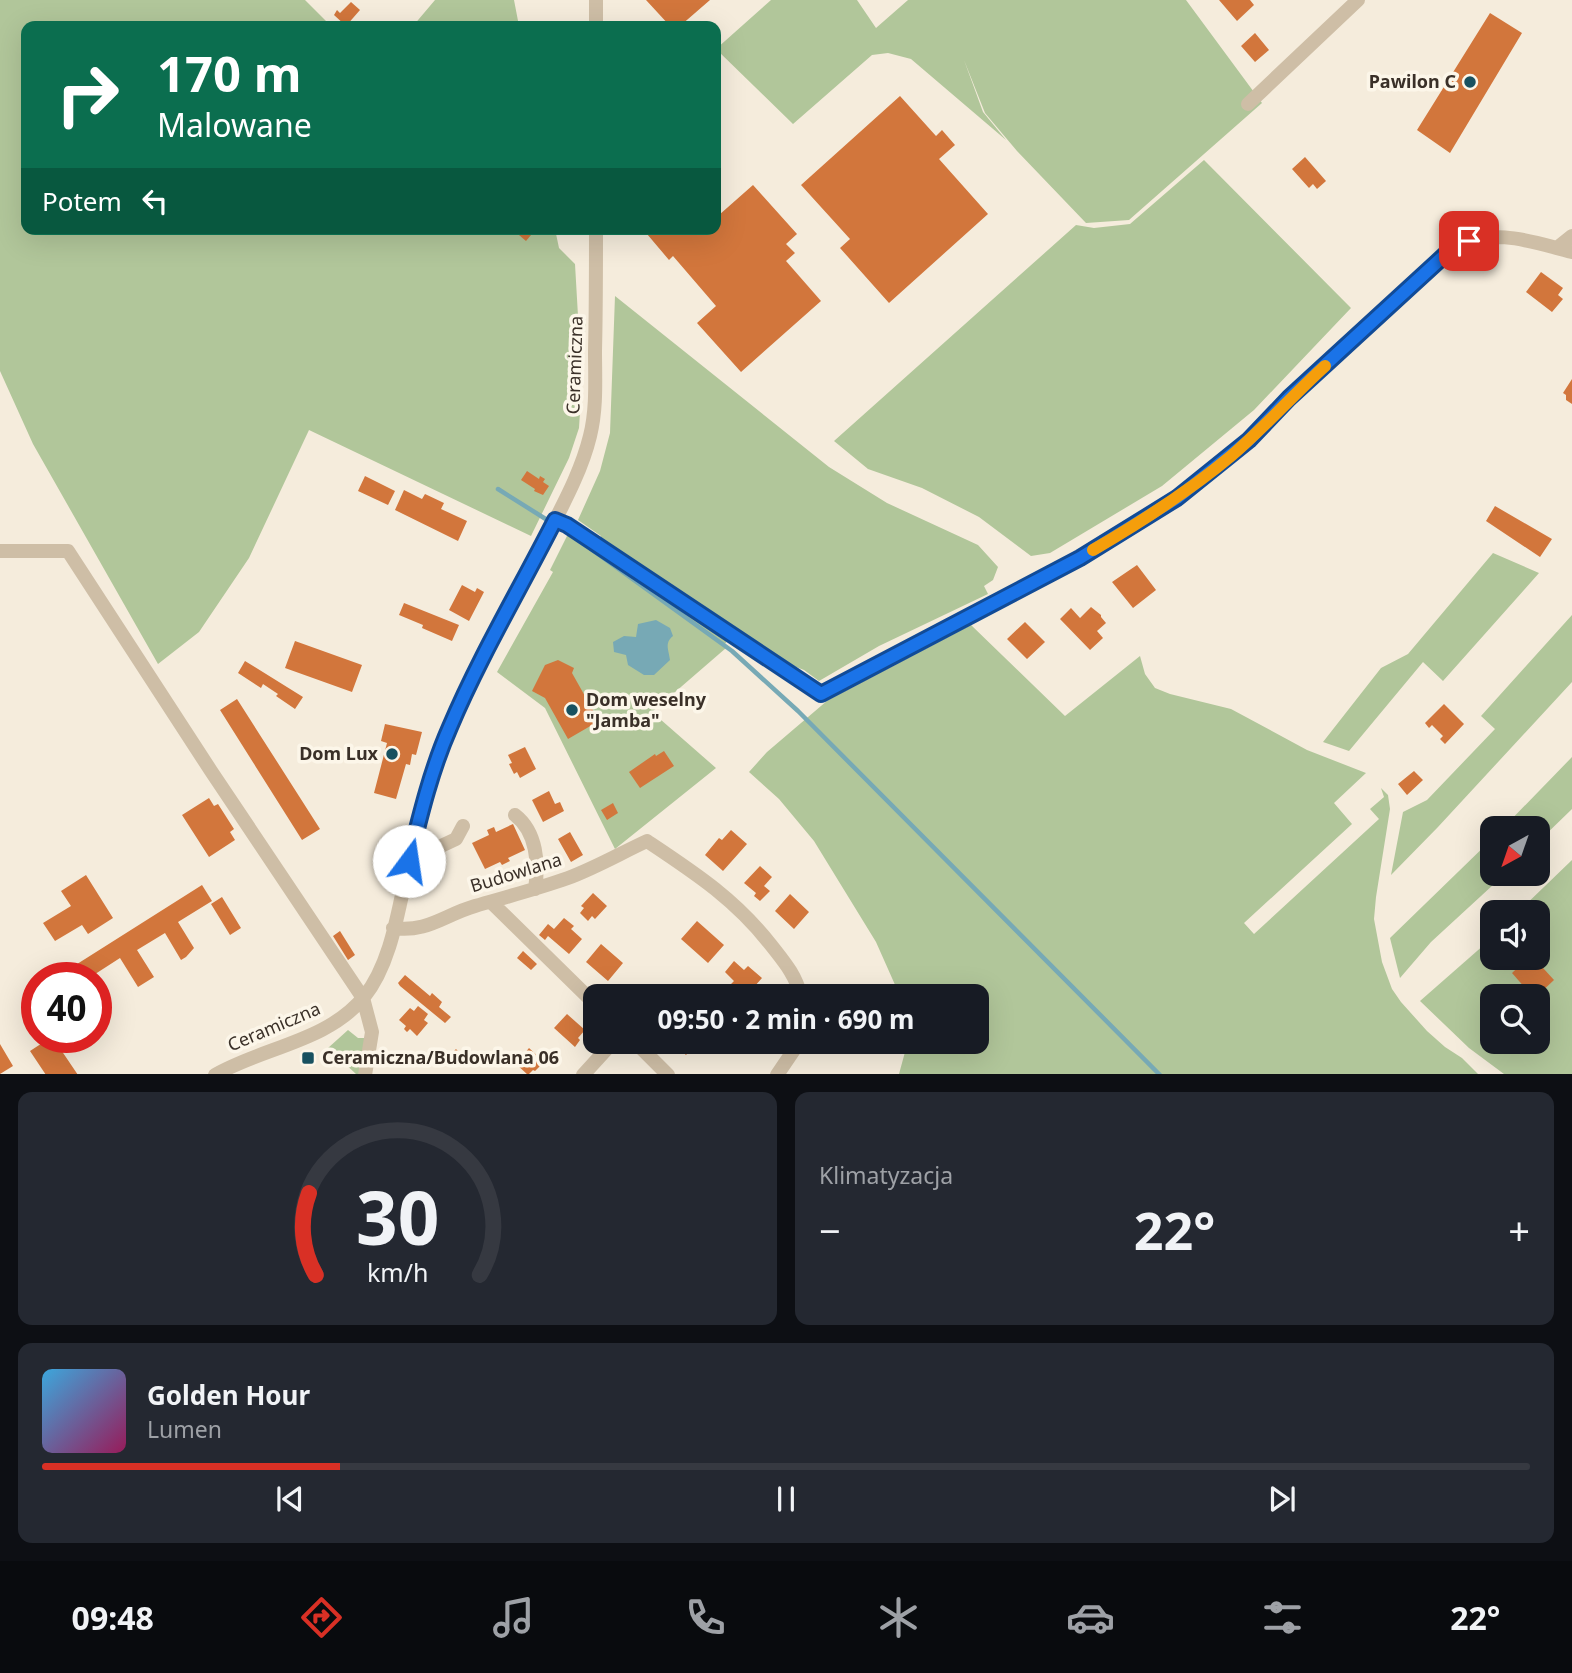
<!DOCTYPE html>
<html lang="pl">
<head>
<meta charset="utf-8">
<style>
  :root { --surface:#171b24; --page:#242831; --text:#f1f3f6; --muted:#9ea1a6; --line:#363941; --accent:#d93025 }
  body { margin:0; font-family:"Noto Sans",sans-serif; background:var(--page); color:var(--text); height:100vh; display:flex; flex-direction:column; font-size:26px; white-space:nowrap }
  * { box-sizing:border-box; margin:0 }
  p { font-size:23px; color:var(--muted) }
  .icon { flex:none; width:38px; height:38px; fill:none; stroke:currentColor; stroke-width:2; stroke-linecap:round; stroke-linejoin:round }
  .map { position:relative; height:1074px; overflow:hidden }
  .sheet { display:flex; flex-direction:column; gap:18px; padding:18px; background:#0d0f14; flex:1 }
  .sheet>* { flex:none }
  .top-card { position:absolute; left:21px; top:21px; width:700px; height:214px; border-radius:14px; box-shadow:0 7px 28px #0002; background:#0b6e4f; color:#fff; overflow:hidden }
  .needle { width:46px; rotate:220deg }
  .fabs { position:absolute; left:1480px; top:816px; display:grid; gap:14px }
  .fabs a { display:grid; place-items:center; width:70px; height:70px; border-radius:14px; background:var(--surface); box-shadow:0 7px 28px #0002; font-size:35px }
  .speed { position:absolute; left:21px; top:962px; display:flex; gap:14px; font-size:35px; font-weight:700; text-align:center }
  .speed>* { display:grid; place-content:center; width:91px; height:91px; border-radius:50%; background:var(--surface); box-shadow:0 7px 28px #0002; line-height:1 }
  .speed .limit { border:10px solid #d22; background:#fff; color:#111 }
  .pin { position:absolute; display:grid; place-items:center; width:60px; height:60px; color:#fff; margin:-30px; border-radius:14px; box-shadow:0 4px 10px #0006 }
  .me { position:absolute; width:77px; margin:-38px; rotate:14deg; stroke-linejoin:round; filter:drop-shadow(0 0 5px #0008) }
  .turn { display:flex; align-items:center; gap:24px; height:147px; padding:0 21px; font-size:32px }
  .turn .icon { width:91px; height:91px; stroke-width:2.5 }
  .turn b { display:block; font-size:49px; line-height:60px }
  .then { display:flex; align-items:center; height:66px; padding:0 21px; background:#0003; gap:14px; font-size:26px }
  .big { font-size:52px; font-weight:700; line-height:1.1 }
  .sheet .tile { flex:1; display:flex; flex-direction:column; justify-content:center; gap:10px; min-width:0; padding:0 24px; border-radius:14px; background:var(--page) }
  .sheet .dial { align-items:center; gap:0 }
  .dial svg { height:182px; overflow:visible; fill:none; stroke:var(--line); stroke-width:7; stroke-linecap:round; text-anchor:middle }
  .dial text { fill:var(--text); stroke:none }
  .song { display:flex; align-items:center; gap:21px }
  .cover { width:84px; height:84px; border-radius:10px; background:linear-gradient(135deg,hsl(200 70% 55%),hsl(330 70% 35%)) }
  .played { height:7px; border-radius:4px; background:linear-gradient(90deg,var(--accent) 20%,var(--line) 20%) }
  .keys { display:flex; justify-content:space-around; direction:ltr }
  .heat { display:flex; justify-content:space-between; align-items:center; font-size:38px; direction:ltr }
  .sheet .tiles { flex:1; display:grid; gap:18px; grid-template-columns:1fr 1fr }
  .tile:last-child { grid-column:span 2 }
  .trip { position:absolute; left:583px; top:984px; width:406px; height:70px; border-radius:14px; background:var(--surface); box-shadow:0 7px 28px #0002; font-weight:700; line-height:70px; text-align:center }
  .tabs { display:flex; height:112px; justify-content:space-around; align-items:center; background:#090b0e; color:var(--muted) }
  .tabs .icon { width:49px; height:49px }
  .tabs .selected { color:var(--accent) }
  .tabs b { font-size:32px; color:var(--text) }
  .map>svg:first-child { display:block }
</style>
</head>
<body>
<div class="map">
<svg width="1572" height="1075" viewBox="0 0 1572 1075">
  <rect width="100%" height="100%" fill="#f5ecdc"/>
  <path fill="#b1c69a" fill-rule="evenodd" d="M0 0H305L331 26H26V229H555L559 248 575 264 578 316 586 317 579 428 569 458 531 536 309 430 249 558 199 632 158 664 33 444 0 371Z
    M435 0H514L519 26H413Z
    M771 0H857L876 28 908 0H1186L1262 103 1129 220 1086 223 1017 151 985 113 964 60 983 112 1006 140 911 59 888 53 872 55 793 124 716 49Z
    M1204 160 1351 308 1254 410 1162 486 1050 553 1031 556 979 517 922 488 868 469 834 441 1076 225 1094 228 1130 224Z
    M615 296 829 467 887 503 978 545 998 567 993 580 984 586 988 594 879 646 819 681 804 670 778 660 599 540 601 536 578 520 600 471 610 433Z
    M570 530 730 638 724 645 726 648 652 712 716 768 615 849 545 708 497 672 553 572 550 570Z
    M1493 553 1539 573 1443 681 1423 662 1349 751 1323 742 1381 668 1408 654Z
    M1572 615V682L1438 827 1391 875 1403 812 1427 800 1495 729 1481 716Z
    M971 625 1065 716 1140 656 1145 674 1155 688 1170 694 1231 709 1307 750 1366 773 1334 803 1352 824 1244 923 1254 934 1379 819 1370 809 1384 797 1381 788 1388 795 1390 809 1376 897 1374 919 1382 962 1392 989 1401 1002 1427 1031 1445 1047 1462 1058 1478 1074H899L908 1041H976V996H900L876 942 814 841 779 799 749 772 767 752 828 700Z
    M1572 757V809L1538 842V828H1503Z
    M1493 838V873H1506L1431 942 1400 978 1390 938Z
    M1572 860V1074H1504L1469 1048 1420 1001 1493 937V957H1538V912H1518ZM1493 996H1538V1041H1493Z
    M348 1030 358 1038H365L359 1074H356L328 1048Z"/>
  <path fill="#77a9b5" d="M656 620 670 628 673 636C664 643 669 650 670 660L654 675H644L628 665 626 655 614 652 613 642 624 636 636 637 638 624Z"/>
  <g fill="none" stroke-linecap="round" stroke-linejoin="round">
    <path stroke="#77a9b5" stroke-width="4.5" d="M498 489 552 523
      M591 549 732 651 798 711 1160 1075"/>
  </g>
  <path fill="#d2763c" d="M646 0H710L680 26H670Z
    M1219 0H1250L1254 5 1237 21Z
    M351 2 360 10 346 26 334 15 337 10 340 13Z
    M1490 13 1522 33 1450 153 1417 130Z
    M1255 33 1269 50 1255 62 1241 46Z
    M900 96 936 136 942 130 955 145 939 159 988 214 889 303 840 248 850 239 801 185Z
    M1305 157 1326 181 1317 189 1313 184 1309 188 1292 169Z
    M753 185 797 234 786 244 795 253 786 261 821 301 741 372 697 323 716 306 673 256 669 260 647 234 654 229H716V211L719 215Z
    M512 229H536L526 241Z
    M1541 272 1563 288 1558 295 1563 299 1552 312 1526 292Z
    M1572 379V404L1566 400V395L1563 393Z
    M527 471 539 479 540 476 545 479 543 482 549 486 543 495 534 491 535 489 521 480Z
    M365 476 395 491 388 505 358 491Z
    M404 490 422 499 425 494 444 503 441 509 467 521 458 541 395 510Z
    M1495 506 1552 539 1540 557 1486 521Z
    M1137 565 1156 590 1133 608 1112 582Z
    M462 585 475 592 477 588 484 592 469 621 449 610Z
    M404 603 459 625 452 641 422 628 423 625 399 615Z
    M1091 607 1101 615V617L1106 623 1097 631 1103 638 1090 650 1060 619 1071 608 1080 618Z
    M1025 622 1045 642 1027 659 1007 639Z
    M295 641 362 665 352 692 285 668Z
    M558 660 574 668 572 673 599 721 568 739 545 698 532 691 545 665Z
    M245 661 303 697 295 709 276 696 278 694 263 684 261 688 238 673Z
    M237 699 320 829 302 840 220 710Z
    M1444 704 1464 724 1445 744 1440 739 1443 736 1432 725 1429 728 1425 723Z
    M385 724 422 732 416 755 412 754 410 765 406 764 396 799 374 793 387 743 381 741Z
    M525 747 536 769 520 778 517 772 514 774 509 764 512 763 508 755Z
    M664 751 674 766 640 788 629 772 655 754 656 756Z
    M1414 771 1423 780 1407 795 1398 784Z
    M549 791 555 804 560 802 564 811 543 822 532 800Z
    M209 798 214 806 218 804 234 829 230 832 235 840 209 857 182 815Z
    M613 803 618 813 607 820 601 810Z
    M513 824 525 850 508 858 510 861 502 865 500 862 485 869 472 843 489 835 487 830 494 827 496 832Z
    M731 830 747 844 723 871 705 855 719 838 722 840Z
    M570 832 583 855 571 862 558 839Z
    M760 866 772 877 764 886 770 891 760 901 754 896 756 893 744 883Z
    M86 875 113 918 88 934 82 925 55 941 43 923 71 906 61 891Z
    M202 885 212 901 178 922 194 948 186 957 181 960 165 933 137 950 154 977 138 987 120 958 89 978H55Z
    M593 893 607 906 595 919 592 916 588 921 580 913 584 908 581 906Z
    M790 894 809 912 794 929 775 911Z
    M222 897 241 928 230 935 211 904Z
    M564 918 574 926 571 929 582 939 569 954 548 936 545 940 539 935 548 924 554 929Z
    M697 921 724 945 708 963 681 939Z
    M340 931 355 955 348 960 333 936Z
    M601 944 623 963 608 981 586 962Z
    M523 951 537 964 531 970 517 958Z
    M1529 957H1533L1554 980 1537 996H1532L1512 973Z
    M734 961 744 970 748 966 762 978 746 996H740L729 986 734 981 725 972Z
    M405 975 430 996 432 993 442 1002 439 1007 451 1017 445 1023 400 986 398 983Z
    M418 1006 428 1014 424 1020 428 1023 417 1036 410 1029 407 1032 404 1029 406 1026 399 1020 410 1008 414 1011Z
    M567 1014 585 1030 578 1038 580 1040 575 1047 554 1028Z
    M50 1038H53L78 1075H46L30 1051Z
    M671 1041H698L686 1055 681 1050 679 1052 669 1043Z
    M0 1044 13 1066 0 1074Z
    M529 1048 544 1062 535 1071 533 1070 528 1075 516 1064Z
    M456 1049 462 1056 453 1065 446 1059Z"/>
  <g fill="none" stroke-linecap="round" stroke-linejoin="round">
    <path stroke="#cebea6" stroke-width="14" d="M596 26V0
      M1248 104 1358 0
      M1557 248 1572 236
      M555 520 567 525 821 694 1080 558 1177 498 1249 440 1289 399 1456 247C1497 227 1531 242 1572 252
      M0 551H68L211 771 363 998 372 1032 365 1075
      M515 815C537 832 539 864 535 889
      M409 861 456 839 463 826
      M491 902 595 1004
      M393 928C427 933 444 915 475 906 506 897 537 889 568 878 595 868 621 853 647 841 695 873 735 899 771 945 785 963 795 974 801 996
      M634 1041 668 1075
      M215 1075C263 1047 327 1042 364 997 393 961 399 903 410 858 420 815 432 773 448 731 473 666 511 604 544 542 561 508 581 473 590 436 597 408 595 379 595 351 596 311 596 270 596 229
      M583 1075 614 1041
      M777 1075 800 1041"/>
  </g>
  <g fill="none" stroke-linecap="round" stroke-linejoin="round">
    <defs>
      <path id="route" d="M409 861C420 816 431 770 450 727 480 656 520 589 555 520L567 525 821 694 1080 558 1177 498 1249 440 1289 398 1447 253 1469 241"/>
    </defs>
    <use href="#route" stroke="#114b97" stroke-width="18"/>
    <use href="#route" stroke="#1a73e8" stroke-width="12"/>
    <path stroke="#f59e0b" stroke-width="12" d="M1093 550C1141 522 1188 492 1231 456 1264 428 1293 395 1325 366"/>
  </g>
  <g fill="#185160" stroke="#fcf6e9" stroke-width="2.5">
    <circle cx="1470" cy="82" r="7"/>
    <circle cx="572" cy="710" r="7"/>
    <circle cx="392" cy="754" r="7"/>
    <rect x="301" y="1051" width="14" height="14" rx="3.5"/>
  </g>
  <g text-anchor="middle" stroke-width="7" stroke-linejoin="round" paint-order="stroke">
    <g font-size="18" font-weight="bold" fill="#3a3028" stroke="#fcf6e9" text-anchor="end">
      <text x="1456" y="88">Pawilon C</text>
      <text x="586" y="706" text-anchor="start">Dom weselny<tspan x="586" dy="21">"Jamba"</tspan></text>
      <text x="378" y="760">Dom Lux</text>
      <text x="322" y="1064" text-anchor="start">Ceramiczna/Budowlana 06</text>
    </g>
    <g font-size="18" fill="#3a3028" stroke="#fcf6e9">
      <text transform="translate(575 365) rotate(-88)" y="6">Ceramiczna</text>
      <text transform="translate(516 873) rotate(-17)" y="6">Budowlana</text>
      <text transform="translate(274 1027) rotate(-23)" y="6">Ceramiczna</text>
    </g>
  </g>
</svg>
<div class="fabs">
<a><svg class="needle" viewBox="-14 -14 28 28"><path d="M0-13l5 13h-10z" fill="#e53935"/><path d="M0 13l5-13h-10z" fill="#9ea1a6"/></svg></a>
<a><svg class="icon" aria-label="sound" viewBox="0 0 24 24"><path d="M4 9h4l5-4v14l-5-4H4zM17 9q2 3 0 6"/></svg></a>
<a><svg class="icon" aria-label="search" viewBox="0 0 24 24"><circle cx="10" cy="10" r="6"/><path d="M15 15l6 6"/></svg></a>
</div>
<div class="speed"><div class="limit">40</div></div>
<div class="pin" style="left:1469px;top:241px;background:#d93025"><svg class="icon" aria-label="arrive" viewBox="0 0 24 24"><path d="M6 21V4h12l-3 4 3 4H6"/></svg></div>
<svg class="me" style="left:409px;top:861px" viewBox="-20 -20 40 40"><circle r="19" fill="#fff"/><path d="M0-13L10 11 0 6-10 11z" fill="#1a73e8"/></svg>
<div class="trip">09:50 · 2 min · 690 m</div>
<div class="top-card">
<div class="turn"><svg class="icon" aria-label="right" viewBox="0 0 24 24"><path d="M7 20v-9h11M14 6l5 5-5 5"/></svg><div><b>170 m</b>Malowane</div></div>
<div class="then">Potem<svg class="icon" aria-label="left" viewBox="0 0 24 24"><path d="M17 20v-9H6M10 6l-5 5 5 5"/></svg></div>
</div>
</div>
<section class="sheet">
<div class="tiles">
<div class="tile dial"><svg viewBox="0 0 100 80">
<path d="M14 69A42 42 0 1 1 86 69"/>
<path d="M14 69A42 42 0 0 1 11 33" stroke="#d93025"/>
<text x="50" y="56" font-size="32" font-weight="700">30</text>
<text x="50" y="72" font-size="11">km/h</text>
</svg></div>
<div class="tile"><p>Klimatyzacja</p>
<div class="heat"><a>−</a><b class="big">22°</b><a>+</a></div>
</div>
<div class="tile">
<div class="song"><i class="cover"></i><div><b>Golden Hour</b><p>Lumen</p></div></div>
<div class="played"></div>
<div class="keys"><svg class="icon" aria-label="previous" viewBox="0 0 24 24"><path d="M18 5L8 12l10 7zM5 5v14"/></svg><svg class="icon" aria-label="pause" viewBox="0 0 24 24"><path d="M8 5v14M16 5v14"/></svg><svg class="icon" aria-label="next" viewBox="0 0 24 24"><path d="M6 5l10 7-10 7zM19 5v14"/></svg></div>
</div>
</div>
</section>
<nav class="tabs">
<b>09:48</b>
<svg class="icon selected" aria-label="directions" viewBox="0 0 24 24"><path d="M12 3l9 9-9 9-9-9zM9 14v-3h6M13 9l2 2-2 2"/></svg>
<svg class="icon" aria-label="music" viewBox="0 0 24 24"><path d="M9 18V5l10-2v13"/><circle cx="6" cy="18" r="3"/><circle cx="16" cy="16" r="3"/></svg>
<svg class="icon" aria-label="phone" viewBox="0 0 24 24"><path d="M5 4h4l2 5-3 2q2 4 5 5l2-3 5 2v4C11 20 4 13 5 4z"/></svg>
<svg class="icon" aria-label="climate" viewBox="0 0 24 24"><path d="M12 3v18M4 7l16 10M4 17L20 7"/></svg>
<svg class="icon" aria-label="car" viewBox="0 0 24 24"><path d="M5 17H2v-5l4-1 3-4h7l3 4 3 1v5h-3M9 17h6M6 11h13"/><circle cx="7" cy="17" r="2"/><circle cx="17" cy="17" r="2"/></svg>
<svg class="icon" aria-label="filters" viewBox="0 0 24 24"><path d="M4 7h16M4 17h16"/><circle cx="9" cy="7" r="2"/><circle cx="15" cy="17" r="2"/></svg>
<b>22°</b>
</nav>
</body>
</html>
